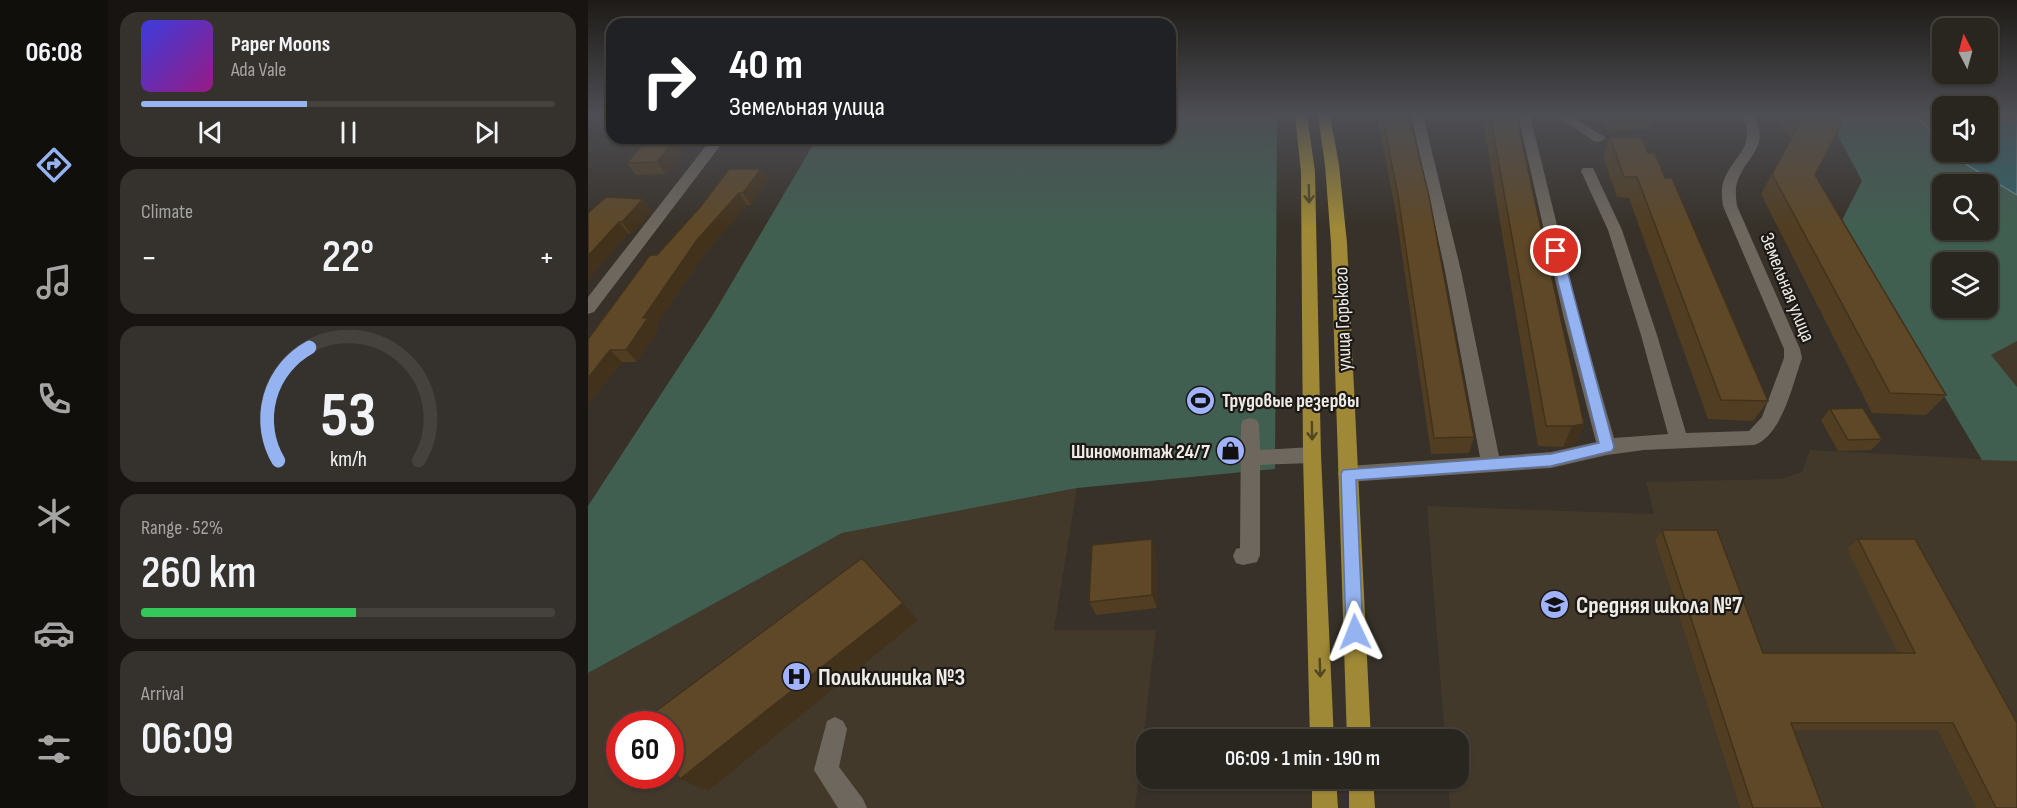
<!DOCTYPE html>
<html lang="en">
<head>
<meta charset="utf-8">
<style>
  :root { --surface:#29251f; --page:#35312c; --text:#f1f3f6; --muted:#a5a5a4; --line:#45423d; --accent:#95b2f1 }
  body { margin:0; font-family:"Sofia Sans Condensed",sans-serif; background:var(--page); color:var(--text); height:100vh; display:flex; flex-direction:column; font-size:22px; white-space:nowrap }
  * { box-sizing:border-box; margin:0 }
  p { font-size:20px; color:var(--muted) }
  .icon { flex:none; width:33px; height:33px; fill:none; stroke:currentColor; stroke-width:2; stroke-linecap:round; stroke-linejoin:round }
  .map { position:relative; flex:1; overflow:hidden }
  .panel { display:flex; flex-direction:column; gap:12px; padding:12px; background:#171411; width:480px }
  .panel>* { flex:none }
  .hud { position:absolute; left:18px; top:18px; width:570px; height:126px; border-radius:18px; box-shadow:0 2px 4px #0004,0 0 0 2px var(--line); background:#202124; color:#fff; overflow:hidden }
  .needle { width:39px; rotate:354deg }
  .buttons { position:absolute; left:1344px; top:18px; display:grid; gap:12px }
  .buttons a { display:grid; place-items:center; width:66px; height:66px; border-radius:12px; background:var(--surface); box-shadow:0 2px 4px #0004,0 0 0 2px var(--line); font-size:30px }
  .speed { position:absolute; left:18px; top:711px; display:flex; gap:12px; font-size:30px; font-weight:700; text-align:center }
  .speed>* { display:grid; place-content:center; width:78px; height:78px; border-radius:50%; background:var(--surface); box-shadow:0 2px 4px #0004,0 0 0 2px var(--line); line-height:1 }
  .speed .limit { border:9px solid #d22; background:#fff; color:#111 }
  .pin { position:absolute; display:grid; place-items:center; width:51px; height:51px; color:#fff; margin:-26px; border:3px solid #fff; border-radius:50%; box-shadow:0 2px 6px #0007 }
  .me { position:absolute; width:66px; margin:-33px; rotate:358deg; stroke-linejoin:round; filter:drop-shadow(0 0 4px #0008) }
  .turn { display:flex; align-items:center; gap:21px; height:126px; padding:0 24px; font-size:27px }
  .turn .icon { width:78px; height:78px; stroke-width:2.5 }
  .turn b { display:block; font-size:42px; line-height:51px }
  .big { font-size:45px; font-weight:600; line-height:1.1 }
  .panel .widget { flex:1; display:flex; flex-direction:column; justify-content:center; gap:9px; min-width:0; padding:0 21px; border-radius:18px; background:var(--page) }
  .panel .dial { align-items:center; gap:0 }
  .dial svg { height:156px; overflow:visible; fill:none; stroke:var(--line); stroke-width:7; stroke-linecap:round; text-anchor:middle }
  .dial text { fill:var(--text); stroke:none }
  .song { display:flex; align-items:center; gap:18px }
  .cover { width:72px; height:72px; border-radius:9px; background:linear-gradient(135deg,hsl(240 70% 55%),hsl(310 70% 35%)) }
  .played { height:6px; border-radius:3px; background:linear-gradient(90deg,var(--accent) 40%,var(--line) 40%) }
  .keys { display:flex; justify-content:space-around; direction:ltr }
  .heat { display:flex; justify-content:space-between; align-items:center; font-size:33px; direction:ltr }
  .charge { height:9px; border-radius:4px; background:linear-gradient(90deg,#34c759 52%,var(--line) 0) }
  .trip { position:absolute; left:548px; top:729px; width:333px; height:60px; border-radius:18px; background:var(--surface); box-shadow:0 2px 4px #0004,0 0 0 2px var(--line); font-weight:600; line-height:60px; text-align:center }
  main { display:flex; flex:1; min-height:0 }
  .tabs { display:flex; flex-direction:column; width:108px; justify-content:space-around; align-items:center; background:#100f0c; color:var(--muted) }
  .tabs .icon { width:42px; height:42px }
  .tabs .selected { color:var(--accent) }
  .tabs b { font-size:27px; color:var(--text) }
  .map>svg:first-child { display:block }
</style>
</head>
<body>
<main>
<nav class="tabs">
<b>06:08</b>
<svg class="icon selected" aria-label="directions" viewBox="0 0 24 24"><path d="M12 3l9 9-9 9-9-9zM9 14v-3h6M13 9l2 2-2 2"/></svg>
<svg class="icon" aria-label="music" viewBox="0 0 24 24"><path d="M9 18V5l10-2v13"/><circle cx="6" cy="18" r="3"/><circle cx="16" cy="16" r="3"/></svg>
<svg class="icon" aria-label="phone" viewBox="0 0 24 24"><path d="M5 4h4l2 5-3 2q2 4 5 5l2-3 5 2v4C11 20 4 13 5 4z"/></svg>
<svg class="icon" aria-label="climate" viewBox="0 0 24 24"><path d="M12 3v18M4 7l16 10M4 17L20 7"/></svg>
<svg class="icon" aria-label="car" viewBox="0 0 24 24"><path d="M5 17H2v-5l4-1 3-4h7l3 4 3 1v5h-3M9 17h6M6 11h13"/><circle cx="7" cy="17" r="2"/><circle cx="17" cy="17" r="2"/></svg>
<svg class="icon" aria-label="filters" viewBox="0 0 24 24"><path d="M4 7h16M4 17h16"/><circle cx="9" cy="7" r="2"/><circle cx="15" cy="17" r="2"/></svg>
</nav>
<section class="panel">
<div class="widget">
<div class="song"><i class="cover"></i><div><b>Paper Moons</b><p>Ada Vale</p></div></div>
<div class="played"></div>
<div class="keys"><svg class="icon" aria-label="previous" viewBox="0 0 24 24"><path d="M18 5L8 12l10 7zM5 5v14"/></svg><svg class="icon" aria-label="pause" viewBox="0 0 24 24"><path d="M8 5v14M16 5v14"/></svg><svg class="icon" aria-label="next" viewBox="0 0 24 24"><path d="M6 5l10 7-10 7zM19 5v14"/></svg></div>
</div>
<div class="widget"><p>Climate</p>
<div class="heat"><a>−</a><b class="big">22°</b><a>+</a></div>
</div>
<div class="widget dial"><svg viewBox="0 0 100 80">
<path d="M14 69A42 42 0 1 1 86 69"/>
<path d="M14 69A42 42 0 0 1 30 11" stroke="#95b2f1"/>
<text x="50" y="56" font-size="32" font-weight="700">53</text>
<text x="50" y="72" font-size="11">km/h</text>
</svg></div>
<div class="widget"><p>Range · 52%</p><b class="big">260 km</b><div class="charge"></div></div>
<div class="widget"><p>Arrival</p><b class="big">06:09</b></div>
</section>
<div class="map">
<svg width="1429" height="808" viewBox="0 0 1429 808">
  <rect width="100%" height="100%" fill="#373129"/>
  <path fill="#43392b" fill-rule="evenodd" d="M1429 341V387L1403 355Z
    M1222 450 1429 461V761L1314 662H1165L1067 540 1152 808H862L860 779 870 778V740L857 739 839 506 1066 514 1058 482 1193 479 1214 472Z
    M489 488 466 630H568L547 808H0V673L254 533ZM32 724H82V776H32Z
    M1192 730H1350L1388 808H1220Z"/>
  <path fill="#415f51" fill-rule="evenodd" d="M582 115H689L687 469 489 488 254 533 0 673V506L126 313 229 138H582Z
    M1239 115H1328L1354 142V152H1365L1379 165 1429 195V341L1403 355 1429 387V461L1394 460 1253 222 1274 181ZM1354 184H1400V230H1354ZM1354 262H1400V308H1354Z"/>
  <path fill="#2f6468" stroke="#688c8e" stroke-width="1.5" d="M1328 115H1354V142Z
    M1400 115H1429V195L1379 165 1365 152H1400Z"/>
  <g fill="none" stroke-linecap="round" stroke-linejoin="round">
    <path fill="#6d675e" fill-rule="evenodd" d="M823 115H835L873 271 911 456 963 452 1008 442 976 319 930 115H942L992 319 1026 438 1080 434 1053 335 1020 230 993 171 995 168H1005L1034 230 1069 335 1098 433 1161 431 1174 417 1196 358V349L1135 206C1134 198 1133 190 1135 183 1144 155 1171 147 1153 115H1165C1184 147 1158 155 1149 183 1147 190 1148 198 1149 206L1212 349 1214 358C1205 383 1194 436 1166 445L1056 450 1019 455 963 468 760 482 753 480 750 474 753 468 760 466 892 457 857 271Z
      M967 115H982L1018 138 1011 142 1006 141Z
      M124 138H138L6 312 0 314V297Z
      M662 418 669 420 671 425 672 450 724 447 731 450 733 455 731 460 724 463 672 465V555L669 562 655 565 648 563 645 556 648 549 652 548 653 425 655 420Z
      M247 717 255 721 259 729 251 767 275 799 279 808H250L226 770 239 721Z"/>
    <path fill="#9f8937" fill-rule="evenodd" d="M707 115H719L727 172 733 455 746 740H722L715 455 713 172Z
      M730 115H742L751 165 759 243 783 740H759L743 243 737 165Z
      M724 778H748L750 808H724Z
      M761 778H785L787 808H761Z"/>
  </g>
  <path fill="#513e22" d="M789 115H821L886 437 881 453 843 454 808 213Z
    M894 115H928L996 424 987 444 975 447 950 446Z
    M1010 115H1066L1061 129 1020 131Z
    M1182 115H1248L1227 175 1358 395 1338 415 1284 413 1173 194 1203 139Z
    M1022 137 1060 153 1077 178 1180 401 1165 421 1120 419 1041 198 1029 197 1015 157Z
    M93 154 78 174 48 175 39 163Z
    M180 180 163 205H159L118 252 68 326 71 329 49 362H34L0 404V339L69 255 113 206Z
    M55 199 64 211 43 234 40 233 0 280V213Z
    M1242 409 1294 439 1283 450 1250 451 1233 420Z
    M1074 530 1175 653H1310L1259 549 1270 539 1429 808H1388L1350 730H1206L1235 808H1152L1067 540Z
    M568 554 569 608 508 615 501 602Z"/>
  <path fill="#42321c" d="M85 142 93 154 78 174 69 162Z
    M173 169 180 180 163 205 155 193Z
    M151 193 159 205 118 252 68 326 71 329 49 362 38 350 55 318 109 240Z
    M55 199 64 211 43 234 34 222Z
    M31 222 40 233 0 280V256Z
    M22 350 34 362 0 404V378Z
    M996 424 987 444 975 447 984 426Z
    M564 539 568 554 569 608 564 595Z
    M315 603 330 620 120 791 92 779Z"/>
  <path fill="#5e4828" stroke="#42321c" stroke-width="1.5" d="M794 115H821L841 196 886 437 846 438 810 196Z
    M902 115H928L996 424 984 426H958Z
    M1211 115H1248L1252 119V127L1227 175 1358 395 1302 393 1184 174 1214 119Z
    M1022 137 1054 138 1060 153H1067L1077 178H1084L1180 401 1133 400 1049 177H1036Z
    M85 142 69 162 39 163 56 143Z
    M141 169H173L155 193H151L109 240 55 318H60L38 350H22L0 378V339L62 255H69L113 206Z
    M18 197 55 199 34 222H31L0 256V213Z
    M1275 408 1294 439 1260 440 1242 409Z
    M1074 530H1129L1175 653H1327L1270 539H1327L1429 723V808H1408L1365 723H1203L1235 808H1165Z
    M564 539V595L501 602 504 545Z
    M274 558 315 603 92 779 82 764V724H58L56 720Z"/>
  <defs><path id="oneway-shaft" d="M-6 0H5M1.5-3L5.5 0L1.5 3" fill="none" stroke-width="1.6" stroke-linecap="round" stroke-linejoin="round" transform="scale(1.5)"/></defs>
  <g stroke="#504623">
    <use href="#oneway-shaft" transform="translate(721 194) rotate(89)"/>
    <use href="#oneway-shaft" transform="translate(724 431) rotate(89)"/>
    <use href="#oneway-shaft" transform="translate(732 668) rotate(88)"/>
  </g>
  <linearGradient id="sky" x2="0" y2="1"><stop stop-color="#1e1b17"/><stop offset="0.5" stop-color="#4d4e54"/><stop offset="1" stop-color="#4d4e54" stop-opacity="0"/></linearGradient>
  <rect width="1429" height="228" fill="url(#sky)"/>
  <path fill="#95b2f1" stroke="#61749d" stroke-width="1.5" d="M968 247 974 251 1026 447 1024 451 963 466 768 480 775 632 773 638 767 640 761 638 758 632 753 474 755 470 963 454 1011 443 962 251Z"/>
  <defs>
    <symbol id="stadium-disc" viewBox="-11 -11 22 22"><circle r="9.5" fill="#a1b3fd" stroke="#1c1916"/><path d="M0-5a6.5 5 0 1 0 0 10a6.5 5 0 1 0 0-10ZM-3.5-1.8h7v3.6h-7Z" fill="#111"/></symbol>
    <symbol id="shop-disc" viewBox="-11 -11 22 22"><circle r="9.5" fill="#a1b3fd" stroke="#1c1916"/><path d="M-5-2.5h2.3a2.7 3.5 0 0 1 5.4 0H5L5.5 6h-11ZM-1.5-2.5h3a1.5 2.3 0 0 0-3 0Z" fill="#111"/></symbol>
    <symbol id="school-disc" viewBox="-11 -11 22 22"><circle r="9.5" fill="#a1b3fd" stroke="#1c1916"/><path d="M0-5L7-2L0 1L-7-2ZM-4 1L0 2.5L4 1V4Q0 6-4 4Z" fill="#111"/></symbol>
    <symbol id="hospital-disc" viewBox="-11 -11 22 22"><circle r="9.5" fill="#a1b3fd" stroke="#1c1916"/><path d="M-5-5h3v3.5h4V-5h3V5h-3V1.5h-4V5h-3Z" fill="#111"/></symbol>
  </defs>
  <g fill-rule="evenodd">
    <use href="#stadium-disc" x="596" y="384" width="33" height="33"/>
    <use href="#shop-disc" x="626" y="434" width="33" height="33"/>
    <use href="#school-disc" x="950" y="588" width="33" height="33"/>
    <use href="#hospital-disc" x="192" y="660" width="33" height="33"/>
  </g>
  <g text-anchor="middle" stroke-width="4.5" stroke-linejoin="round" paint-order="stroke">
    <g font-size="20" fill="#eeebe5" stroke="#1c1916">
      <text transform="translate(1200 287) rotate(68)" y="7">Земельная улица</text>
      <text transform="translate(754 319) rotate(-92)" y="7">улица Горького</text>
    </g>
    <g font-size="20" font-weight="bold" fill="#eeebe5" stroke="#1c1916" text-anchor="start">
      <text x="634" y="407">Трудовые резервы</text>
      <text x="622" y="458" text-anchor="end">Шиномонтаж 24/7</text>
    </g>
    <g font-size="24" font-weight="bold" fill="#eeebe5" stroke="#1c1916" text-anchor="start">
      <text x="988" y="613">Средняя школа №7</text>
      <text x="230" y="685">Поликлиника №3</text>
    </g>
  </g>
</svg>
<div class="buttons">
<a><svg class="needle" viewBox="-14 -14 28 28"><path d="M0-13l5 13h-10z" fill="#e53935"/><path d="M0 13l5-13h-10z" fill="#a5a5a4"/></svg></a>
<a><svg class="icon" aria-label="sound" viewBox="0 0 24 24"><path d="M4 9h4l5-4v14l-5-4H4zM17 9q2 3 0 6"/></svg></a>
<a><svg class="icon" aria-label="search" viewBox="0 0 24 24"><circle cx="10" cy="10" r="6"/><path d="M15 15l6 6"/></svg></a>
<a><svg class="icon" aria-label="layers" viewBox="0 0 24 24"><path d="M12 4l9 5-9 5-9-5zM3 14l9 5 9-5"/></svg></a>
</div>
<div class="speed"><div class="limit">60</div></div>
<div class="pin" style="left:968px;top:251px;background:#d93025"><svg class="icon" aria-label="arrive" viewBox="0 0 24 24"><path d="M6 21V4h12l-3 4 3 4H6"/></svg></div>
<svg class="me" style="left:767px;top:632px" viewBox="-20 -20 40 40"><path d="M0-17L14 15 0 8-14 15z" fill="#95b2f1" stroke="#fff" stroke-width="4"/></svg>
<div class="trip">06:09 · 1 min · 190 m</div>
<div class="hud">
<div class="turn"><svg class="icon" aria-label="right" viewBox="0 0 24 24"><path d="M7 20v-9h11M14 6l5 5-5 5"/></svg><div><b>40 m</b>Земельная улица</div></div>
</div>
</div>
</main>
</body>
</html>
